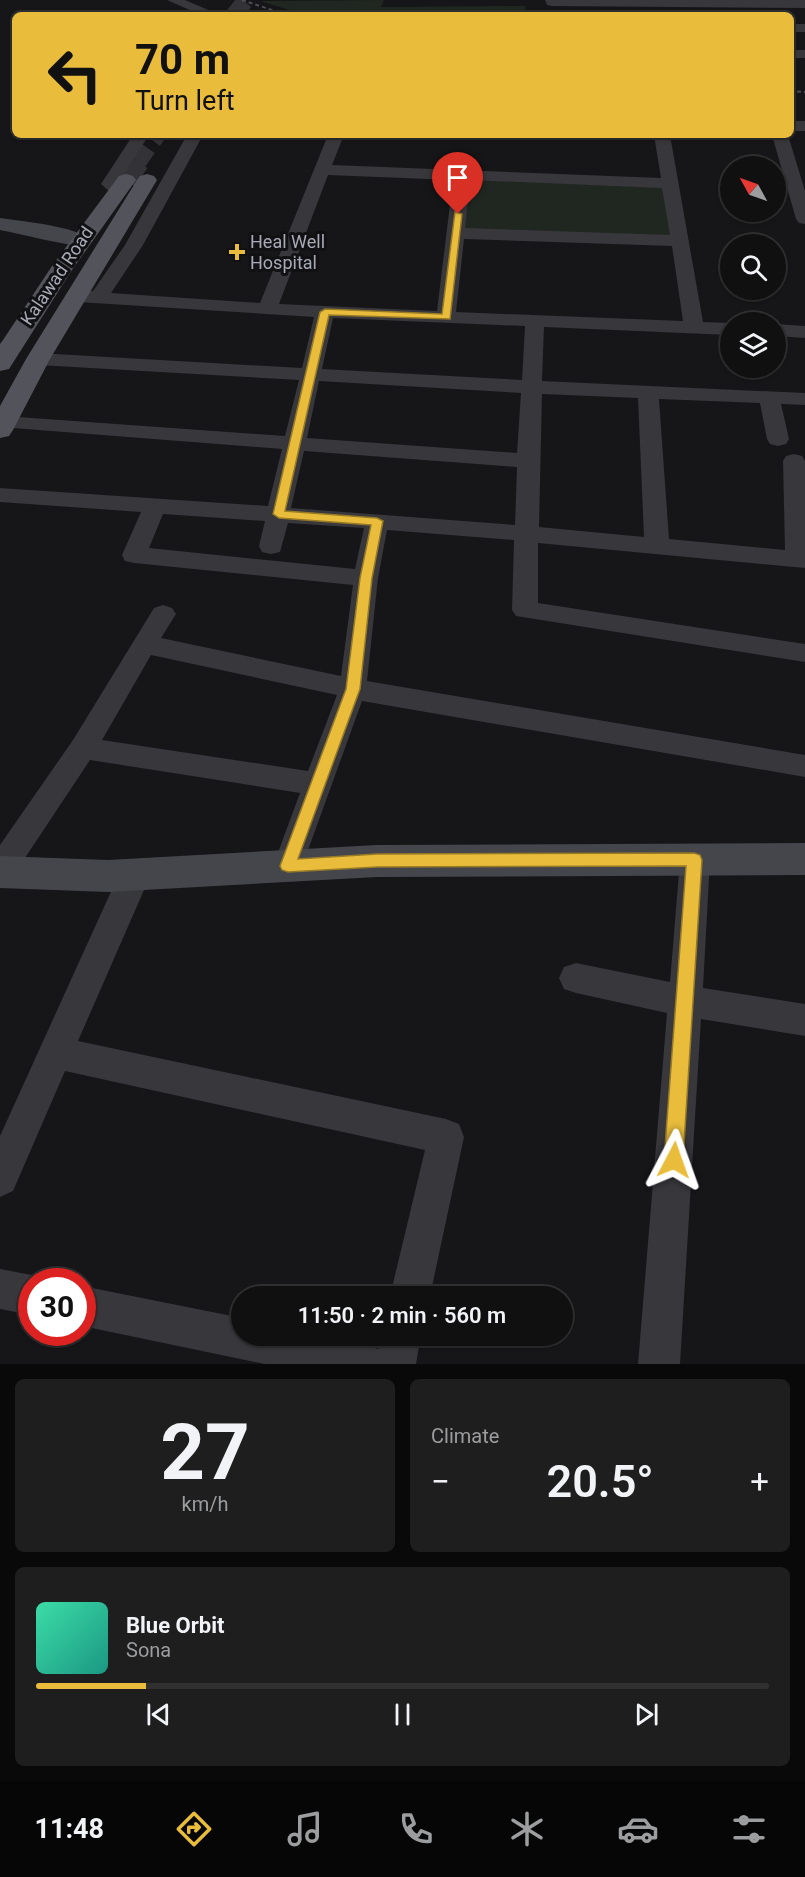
<!DOCTYPE html>
<html lang="en">
<head>
<meta charset="utf-8">
<style>
  :root { --surface:#101011; --page:#1e1e1f; --text:#f1f3f6; --muted:#9c9d9f; --line:#303031; --accent:#e9bc3b }
  body { margin:0; font-family:Roboto,sans-serif; background:var(--page); color:var(--text); height:100vh; display:flex; flex-direction:column; font-size:22px; white-space:nowrap }
  * { box-sizing:border-box; margin:0 }
  p { font-size:20px; color:var(--muted) }
  .icon { flex:none; width:33px; height:33px; fill:none; stroke:currentColor; stroke-width:2; stroke-linecap:round; stroke-linejoin:round }
  .map { position:relative; height:1364px; overflow:hidden }
  .details { display:flex; flex-direction:column; gap:15px; padding:15px; background:#090909; flex:1 }
  .details>* { flex:none }
  .banner { position:absolute; left:12px; top:12px; width:782px; height:126px; border-radius:9px; box-shadow:0 2px 4px #0004,0 0 0 2px var(--line); background:#e9bc3b; color:#111; overflow:hidden }
  .needle { width:39px; rotate:310deg }
  .fabs { position:absolute; left:720px; top:156px; display:grid; gap:12px }
  .fabs a { display:grid; place-items:center; width:66px; height:66px; border-radius:50%; background:var(--surface); box-shadow:0 2px 4px #0004,0 0 0 2px var(--line); font-size:30px }
  .speed { position:absolute; left:18px; top:1268px; display:flex; gap:12px; font-size:30px; font-weight:700; text-align:center }
  .speed>* { display:grid; place-content:center; width:78px; height:78px; border-radius:50%; background:var(--surface); box-shadow:0 2px 4px #0004,0 0 0 2px var(--line); line-height:1 }
  .speed .limit { border:9px solid #d22; background:#fff; color:#111 }
  .pin { position:absolute; display:grid; place-items:center; width:51px; height:51px; color:#fff; margin:-62px -26px; border-radius:50% 50% 50% 0; rotate:-45deg; box-shadow:0 0 6px #0007 }
  .pin .icon { rotate:45deg }
  .me { position:absolute; width:66px; margin:-33px; rotate:4deg; stroke-linejoin:round; filter:drop-shadow(0 0 4px #0008) }
  .turn { display:flex; align-items:center; gap:21px; height:126px; padding:0 24px; font-size:27px }
  .turn .icon { width:78px; height:78px; stroke-width:2.5 }
  .turn b { display:block; font-size:42px; line-height:51px }
  .big { font-size:45px; font-weight:600; line-height:1.1 }
  .details .widget { flex:1; display:flex; flex-direction:column; justify-content:center; gap:9px; min-width:0; padding:0 21px; border-radius:9px; background:var(--page) }
  .details .dial { align-items:center; gap:0 }
  .dial b { font-size:78px; line-height:1 }
  .song { display:flex; align-items:center; gap:18px }
  .cover { width:72px; height:72px; border-radius:9px; background:linear-gradient(135deg,hsl(160 70% 55%),hsl(170 70% 35%)) }
  .played { height:6px; border-radius:3px; background:linear-gradient(90deg,var(--accent) 15%,var(--line) 15%) }
  .keys { display:flex; justify-content:space-around; direction:ltr }
  .heat { display:flex; justify-content:space-between; align-items:center; font-size:33px; direction:ltr }
  .details .tiles { flex:1; display:grid; gap:15px; grid-template-columns:1fr 1fr }
  .widget:last-child { grid-column:span 2 }
  .trip { position:absolute; left:231px; top:1286px; width:342px; height:60px; border-radius:30px; background:var(--surface); box-shadow:0 2px 4px #0004,0 0 0 2px var(--line); font-weight:600; line-height:60px; text-align:center }
  .tabs { display:flex; height:96px; justify-content:space-around; align-items:center; background:#060607; color:var(--muted) }
  .tabs .icon { width:42px; height:42px }
  .tabs .on { color:var(--accent) }
  .tabs b { font-size:27px; color:var(--text) }
  .map>svg:first-child { display:block }
</style>
</head>
<body>
<div class="map">
<svg width="805" height="1364" viewBox="0 0 805 1364">
  <rect width="100%" height="100%" fill="#161517"/>
  <path fill="#202721" d="M384 0 381 7 525 6V15H306L260 1Z
    M462 175 670 183 680 241 456 233Z"/>
  <g fill="none" stroke-linecap="round" stroke-linejoin="round">
    <path stroke="#333337" stroke-width="17" stroke-dasharray="17 9" stroke-linecap="butt" d="M234 15 246 0
      M138 162 157 135"/>
    <path stroke="#333337" stroke-width="22" stroke-dasharray="22 11" stroke-linecap="butt" d="M126 180 139 161"/>
    <path fill="#37373c" fill-rule="evenodd" d="M167 0H185L220 15H201Z
      M545 0H805V8L552 6 547 5Z
      M790 24H805V32H790Z
      M790 50H805V58H790Z
      M790 121H805V131H790Z
      M133 135H149L118 183 126 190 118 195 112 194 101 184Z
      M187 135H203L143 245 111 293 260 303 328 135H344L332 165 661 178 654 135H670L703 322 730 323V335L544 327 542 381 805 393V405L781 404 789 439 786 444 778 446 770 444 767 439 760 403 659 399 669 539 785 550 783 461 786 456 794 454 802 456 805 461V568L538 543V603L805 644V662L516 616 512 610 514 540 387 530 378 578 367 681 805 755V777L362 701 299 875 288 879 277 875 273 866 300 793 90 760 11 879 0 883V845L73 740 154 608 163 605 172 608 176 614 161 638 341 676 353 585 134 563 125 561 122 555 141 512 0 502V488L268 506 282 449 0 427V417L4 416 285 436 299 380 38 365 31 363 28 359 31 355 38 353 302 368 314 317 78 302 71 300 69 296 71 292 93 291 125 245ZM328 175 453 180 437 311 279 304ZM470 180 662 188 670 235 465 228ZM464 239 672 246 683 321 456 312ZM333 318 525 326 522 380 322 369ZM319 381 521 393 517 453 307 438ZM542 394 638 398 644 537 539 527ZM304 451 517 467 515 525 291 508ZM163 514 265 521 259 546 262 552 271 554 280 552 288 523 364 528 355 569 149 548ZM151 655 337 695 308 771 102 740Z
      M772 135H788L805 191V224L799 223 796 219Z
      M776 324 805 326V338L776 336Z
      M695 847 706 851 710 860 703 988 805 1004V1036L701 1019 680 1364H638L667 1013 576 993 564 989 559 978 564 967 576 963 670 982 680 860 684 851Z
      M135 861 146 865 151 874 78 1041 446 1119 459 1124 464 1137 430 1296H390L425 1150 65 1071 13 1191 0 1197V1136L119 874 124 865Z
      M0 1269 32 1275 46 1281H32V1315L0 1309Z
      M82 1286 242 1318V1335C287 1335 334 1331 378 1349L381 1335H421L416 1364H265L82 1326Z"/>
    <path fill="#45464c" fill-rule="evenodd" d="M0 218C19 221 80 226 90 241L87 246C75 248 17 233 0 230Z
      M805 843V875L377 877 108 892 0 888V856L108 860 377 845Z"/>
    <path fill="#53545b" fill-rule="evenodd" d="M126 174 133 176 136 180 72 270 9 369 0 371V344L3 340 52 266 119 176Z
      M147 174 154 176 157 180 50 359 13 430 9 436 0 438V406L26 359 137 180 140 176Z"/>
    <path stroke="#4c4d53" stroke-width="2" stroke-dasharray="4 3" stroke-linecap="butt" d="M242 0 287 15
      M790 91 805 92"/>
  </g>
  <path fill="#e9bc3b" stroke="#977a26" stroke-width="1.5" d="M455 212 462 214 450 319 329 315 325 333 285 511 377 518 383 521 372 578 360 689 298 859 377 854 694 853 700 855 702 860 683 1160 680 1166 674 1169 667 1166 664 1160 686 866 377 867 288 872 282 870 280 866 346 689 360 578 371 525 279 518 273 514 315 333 320 312 325 309 442 314Z"/>
  <path fill="#e9bc3b" stroke="#111012" stroke-width="2" d="M234 243h6v6h6v6h-6v6h-6v-6h-6v-6h6z"/>
  <g text-anchor="middle" stroke-width="6" stroke-linejoin="round" paint-order="stroke">
    <g font-size="18" fill="#a8abb7" stroke="#111012" text-anchor="start">
      <text x="250" y="248">Heal Well<tspan x="250" dy="21">Hospital</tspan></text>
    </g>
    <g font-size="18" fill="#a8abb7" stroke="#111012">
      <text transform="translate(57 276) rotate(-56)" y="6">Kalawad Road</text>
    </g>
  </g>
</svg>
<div class="fabs">
<a><svg class="needle" viewBox="-14 -14 28 28"><path d="M0-13l5 13h-10z" fill="#e53935"/><path d="M0 13l5-13h-10z" fill="#9c9d9f"/></svg></a>
<a><svg class="icon" aria-label="search" viewBox="0 0 24 24"><circle cx="10" cy="10" r="6"/><path d="M15 15l6 6"/></svg></a>
<a><svg class="icon" aria-label="layers" viewBox="0 0 24 24"><path d="M12 4l9 5-9 5-9-5zM3 14l9 5 9-5"/></svg></a>
</div>
<div class="speed"><div class="limit">30</div></div>
<div class="pin" style="left:458px;top:214px;background:#d93025"><svg class="icon" aria-label="arrive" viewBox="0 0 24 24"><path d="M6 21V4h12l-3 4 3 4H6"/></svg></div>
<svg class="me" style="left:674px;top:1160px" viewBox="-20 -20 40 40"><path d="M0-17L14 15 0 8-14 15z" fill="#e9bc3b" stroke="#fff" stroke-width="4"/></svg>
<div class="trip">11:50 · 2 min · 560 m</div>
<div class="banner">
<div class="turn"><svg class="icon" aria-label="left" viewBox="0 0 24 24"><path d="M17 20v-9H6M10 6l-5 5 5 5"/></svg><div><b>70 m</b>Turn left</div></div>
</div>
</div>
<section class="details">
<div class="tiles">
<div class="widget dial"><b>27</b><p>km/h</p></div>
<div class="widget"><p>Climate</p>
<div class="heat"><a>−</a><b class="big">20.5°</b><a>+</a></div>
</div>
<div class="widget">
<div class="song"><i class="cover"></i><div><b>Blue Orbit</b><p>Sona</p></div></div>
<div class="played"></div>
<div class="keys"><svg class="icon" aria-label="previous" viewBox="0 0 24 24"><path d="M18 5L8 12l10 7zM5 5v14"/></svg><svg class="icon" aria-label="pause" viewBox="0 0 24 24"><path d="M8 5v14M16 5v14"/></svg><svg class="icon" aria-label="next" viewBox="0 0 24 24"><path d="M6 5l10 7-10 7zM19 5v14"/></svg></div>
</div>
</div>
</section>
<nav class="tabs">
<b>11:48</b>
<svg class="icon on" aria-label="directions" viewBox="0 0 24 24"><path d="M12 3l9 9-9 9-9-9zM9 14v-3h6M13 9l2 2-2 2"/></svg>
<svg class="icon" aria-label="music" viewBox="0 0 24 24"><path d="M9 18V5l10-2v13"/><circle cx="6" cy="18" r="3"/><circle cx="16" cy="16" r="3"/></svg>
<svg class="icon" aria-label="phone" viewBox="0 0 24 24"><path d="M5 4h4l2 5-3 2q2 4 5 5l2-3 5 2v4C11 20 4 13 5 4z"/></svg>
<svg class="icon" aria-label="climate" viewBox="0 0 24 24"><path d="M12 3v18M4 7l16 10M4 17L20 7"/></svg>
<svg class="icon" aria-label="car" viewBox="0 0 24 24"><path d="M5 17H2v-5l4-1 3-4h7l3 4 3 1v5h-3M9 17h6M6 11h13"/><circle cx="7" cy="17" r="2"/><circle cx="17" cy="17" r="2"/></svg>
<svg class="icon" aria-label="filters" viewBox="0 0 24 24"><path d="M4 7h16M4 17h16"/><circle cx="9" cy="7" r="2"/><circle cx="15" cy="17" r="2"/></svg>
</nav>
</body>
</html>
